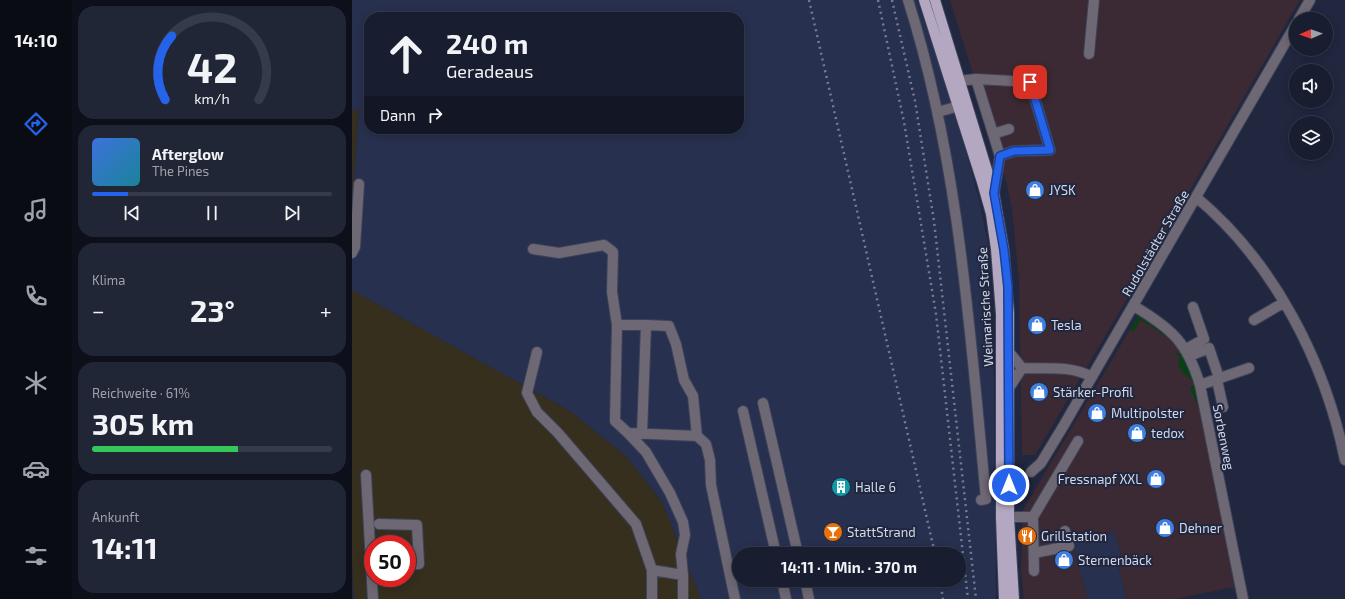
<!DOCTYPE html>
<html lang="de">
<head>
<meta charset="utf-8">
<style>
  :root { --surface:#181d2f; --page:#212637; --text:#f1f3f6; --muted:#9fa2aa; --line:#363b4b; --accent:#2563eb }
  body { margin:0; font-family:"Exo 2",sans-serif; background:var(--page); color:var(--text); height:100vh; display:flex; flex-direction:column; font-size:15px; white-space:nowrap }
  * { box-sizing:border-box; margin:0 }
  p { font-size:13px; color:var(--muted) }
  .icon { flex:none; width:22px; height:22px; fill:none; stroke:currentColor; stroke-width:2; stroke-linecap:round; stroke-linejoin:round }
  .map { position:relative; flex:1; overflow:hidden }
  .side { display:flex; flex-direction:column; gap:6px; padding:6px; background:#0d101a; width:280px }
  .side>* { flex:none }
  .banner { position:absolute; left:12px; top:12px; width:380px; height:122px; border-radius:16px; box-shadow:0 2px 10px #0003,0 0 0 1px var(--line); background:#181d2f; color:var(--text); overflow:hidden }
  .needle { width:26px; rotate:268deg }
  .tools { position:absolute; left:937px; top:12px; display:grid; gap:8px }
  .tools a { display:grid; place-items:center; width:44px; height:44px; border-radius:50%; background:var(--surface); box-shadow:0 2px 10px #0003,0 0 0 1px var(--line); font-size:20px }
  .speed { position:absolute; left:12px; top:535px; display:flex; gap:8px; font-size:20px; font-weight:700; text-align:center }
  .speed>* { display:grid; place-content:center; width:52px; height:52px; border-radius:50%; background:var(--surface); box-shadow:0 2px 10px #0003,0 0 0 1px var(--line); line-height:1 }
  .speed .limit { border:6px solid #d22; background:#fff; color:#111 }
  .pin { position:absolute; display:grid; place-items:center; width:34px; height:34px; color:#fff; margin:-17px; border-radius:8px; box-shadow:0 2px 6px #0006 }
  .me { position:absolute; width:44px; margin:-22px; rotate:0deg; stroke-linejoin:round; filter:drop-shadow(0 0 3px #0008) }
  .turn { display:flex; align-items:center; gap:14px; height:84px; padding:0 16px; font-size:18px }
  .turn .icon { width:52px; height:52px; stroke-width:2.5 }
  .turn b { display:block; font-size:28px; line-height:34px }
  .then { display:flex; align-items:center; height:38px; padding:0 16px; background:#0003; gap:8px; font-size:15px }
  .big { font-size:30px; font-weight:700; line-height:1.1 }
  .side .widget { flex:1; display:flex; flex-direction:column; justify-content:center; gap:6px; min-width:0; padding:0 14px; border-radius:16px; background:var(--page) }
  .side .dial { align-items:center; gap:0 }
  .dial svg { height:104px; overflow:visible; fill:none; stroke:var(--line); stroke-width:7; stroke-linecap:round; text-anchor:middle }
  .dial text { fill:var(--text); stroke:none }
  .song { display:flex; align-items:center; gap:12px }
  .cover { width:48px; height:48px; border-radius:6px; background:linear-gradient(135deg,hsl(220 70% 55%),hsl(190 70% 35%)) }
  .played { height:4px; border-radius:2px; background:linear-gradient(90deg,var(--accent) 15%,var(--line) 15%) }
  .keys { display:flex; justify-content:space-around; direction:ltr }
  .heat { display:flex; justify-content:space-between; align-items:center; font-size:22px; direction:ltr }
  .charge { height:6px; border-radius:3px; background:linear-gradient(90deg,#34c759 61%,var(--line) 0) }
  .trip { position:absolute; left:380px; top:547px; width:234px; height:40px; border-radius:20px; background:var(--surface); box-shadow:0 2px 10px #0003,0 0 0 1px var(--line); font-weight:700; line-height:40px; text-align:center }
  main { display:flex; flex:1; min-height:0 }
  .tab-bar { display:flex; flex-direction:column; width:72px; justify-content:space-around; align-items:center; background:#0a0c13; color:var(--muted) }
  .tab-bar .icon { width:28px; height:28px }
  .tab-bar .selected { color:var(--accent) }
  .tab-bar b { font-size:18px; color:var(--text) }
  .map>svg:first-child { display:block }
</style>
</head>
<body>
<main>
<nav class="tab-bar">
<b>14:10</b>
<svg class="icon selected" aria-label="directions" viewBox="0 0 24 24"><path d="M12 3l9 9-9 9-9-9zM9 14v-3h6M13 9l2 2-2 2"/></svg>
<svg class="icon" aria-label="music" viewBox="0 0 24 24"><path d="M9 18V5l10-2v13"/><circle cx="6" cy="18" r="3"/><circle cx="16" cy="16" r="3"/></svg>
<svg class="icon" aria-label="phone" viewBox="0 0 24 24"><path d="M5 4h4l2 5-3 2q2 4 5 5l2-3 5 2v4C11 20 4 13 5 4z"/></svg>
<svg class="icon" aria-label="climate" viewBox="0 0 24 24"><path d="M12 3v18M4 7l16 10M4 17L20 7"/></svg>
<svg class="icon" aria-label="car" viewBox="0 0 24 24"><path d="M5 17H2v-5l4-1 3-4h7l3 4 3 1v5h-3M9 17h6M6 11h13"/><circle cx="7" cy="17" r="2"/><circle cx="17" cy="17" r="2"/></svg>
<svg class="icon" aria-label="filters" viewBox="0 0 24 24"><path d="M4 7h16M4 17h16"/><circle cx="9" cy="7" r="2"/><circle cx="15" cy="17" r="2"/></svg>
</nav>
<section class="side">
<div class="widget dial"><svg viewBox="0 0 100 80">
<path d="M14 69A42 42 0 1 1 86 69"/>
<path d="M14 69A42 42 0 0 1 19 20" stroke="#2563eb"/>
<text x="50" y="56" font-size="32" font-weight="700">42</text>
<text x="50" y="72" font-size="11">km/h</text>
</svg></div>
<div class="widget">
<div class="song"><i class="cover"></i><div><b>Afterglow</b><p>The Pines</p></div></div>
<div class="played"></div>
<div class="keys"><svg class="icon" aria-label="previous" viewBox="0 0 24 24"><path d="M18 5L8 12l10 7zM5 5v14"/></svg><svg class="icon" aria-label="pause" viewBox="0 0 24 24"><path d="M8 5v14M16 5v14"/></svg><svg class="icon" aria-label="next" viewBox="0 0 24 24"><path d="M6 5l10 7-10 7zM19 5v14"/></svg></div>
</div>
<div class="widget"><p>Klima</p>
<div class="heat"><a>−</a><b class="big">23°</b><a>+</a></div>
</div>
<div class="widget"><p>Reichweite · 61%</p><b class="big">305 km</b><div class="charge"></div></div>
<div class="widget"><p>Ankunft</p><b class="big">14:11</b></div>
</section>
<div class="map">
<svg width="993" height="599" viewBox="0 0 993 599">
  <rect width="100%" height="100%" fill="#20273f"/>
  <path fill="#3b2a33" d="M598 0H948L775 299 683 455H670L667 281 660 209 654 180Z
    M786 316 807 328 826 346 841 375 886 593 883 589 877 588 823 599H775L764 556 769 555 762 531 720 543 736 599H672L669 571 671 510Z"/>
  <path fill="#362f1e" fill-rule="evenodd" d="M7 108 0 207V111Z
    M0 290 218 411 275 457 310 502 349 599H2L0 558ZM21 544H55V578H21Z"/>
  <path fill="#27304e" fill-rule="evenodd" d="M0 0H565L586 61 618 166 627 200 637 249 642 380 644 599H349L310 502 275 457 218 411 0 290V207L7 108 0 111ZM17 17H387V129H17ZM387 554H607V580H387Z
    M762 531 769 555 764 557 775 599H736L720 543Z"/>
  <path fill="#083f14" d="M786 316 813 333 815 338 802 328 788 320 782 331 778 330Z
    M826 353C837 356 850 394 845 404L838 388 843 384C835 375 823 370 828 357L823 354Z"/>
  <g fill="none" stroke-linecap="round" stroke-linejoin="round">
    <defs>
      <path id="minor" d="M556 0C607 161 618 332 634 499L629 500
        M947 19 958 0
        M737 54 742 0
        M624 79 678 82 698 150 662 151 648 156
        M607 81 624 79 648 156 642 193
        M586 112 607 106
        M641 134 657 129
        M844 197C922 262 973 362 993 460
        M181 249 207 253 252 245 261 252 260 292 265 325 263 421 276 433 345 436 354 444 358 460 359 485 383 599
        M0 253 3 247 7 184
        M782 306C820 329 835 342 848 385L891 599
        M902 320 931 303
        M265 325H294L290 434
        M294 325 317 326 324 344 332 380 341 396 345 436
        M834 349 852 339 841 307
        M185 352 175 393 185 412 206 433 284 524 300 570
        M657 352 670 368C694 369 719 365 740 377
        M838 356 857 348 865 372
        M865 380 871 407
        M848 385 897 368
        M657 388 670 368
        M411 403 446 554
        M391 411 424 554
        M276 433 294 452 318 493 331 522 333 535 329 554 331 575V599
        M679 472 689 463 712 425 944 24
        M14 475 21 599
        M657 517H681
        M27 524 65 525 67 564 55 565
        M682 553 717 546 713 531
        M682 571 681 517 726 441
        M430 580 434 599
        M453 580 457 599
        M300 599V570L331 575"/>
      <path id="major" d="M572 0 630 182 639 214 644 249 649 314V518L652 599
        M583 0 642 193 652 250 657 314V517L662 599"/>
    </defs>
    <use href="#minor" stroke="#3d435a" stroke-width="12"/>
    <use href="#major" stroke="#3d435a" stroke-width="12"/>
    <use href="#minor" stroke="#6e6874" stroke-width="10"/>
    <use href="#major" stroke="#b4a7c1" stroke-width="10"/>
    <path stroke="#767c90" stroke-width="2.5" stroke-dasharray="2 4" stroke-linecap="butt" d="M457 0 583 554
      M526 0 552 122 584 314 616 599
      M540 0 563 101 582 221 624 599
      M588 580 591 599"/>
  </g>
  <g fill="none" stroke-linecap="round" stroke-linejoin="round">
    <defs>
      <path id="route" d="M657 485 656 287 652 250 642 193 648 156 662 151 698 150 678 82"/>
    </defs>
    <use href="#route" stroke="#184099" stroke-width="10"/>
    <use href="#route" stroke="#2563eb" stroke-width="7"/>
  </g>
  <defs>
    <symbol id="shop-disc" viewBox="-11 -11 22 22"><circle r="9.5" fill="#3f7fe0" stroke="#20273f"/><path d="M-5-2.5h2.3a2.7 3.5 0 0 1 5.4 0H5L5.5 6h-11ZM-1.5-2.5h3a1.5 2.3 0 0 0-3 0Z" fill="#fff"/></symbol>
    <symbol id="building-disc" viewBox="-11 -11 22 22"><circle r="9.5" fill="#0f9aa8" stroke="#20273f"/><path d="M-4-6H4V6H1V3H-1V6H-4ZM-2.5-4.3h1.7v1.8h-1.7ZM.8-4.3h1.7v1.8H.8ZM-2.5-1h1.7V.8h-1.7ZM.8-1h1.7V.8H.8Z" fill="#fff"/></symbol>
    <symbol id="bar-disc" viewBox="-11 -11 22 22"><circle r="9.5" fill="#e8710a" stroke="#20273f"/><path d="M-6-5H6L.8 .8V4.5H3.5V6h-7V4.5H-.8V.8Z" fill="#fff"/></symbol>
    <symbol id="restaurant-disc" viewBox="-11 -11 22 22"><circle r="9.5" fill="#e8710a" stroke="#20273f"/><path d="M-5-6h1v4h1v-4h1v4h1v-4h1v5L-1.5 .5V6h-2V.5L-5-1ZM5-6V6H3V1.5H1.5Q1.5-4 5-6Z" fill="#fff"/></symbol>
  </defs>
  <g fill-rule="evenodd">
    <use href="#shop-disc" x="672" y="179" width="22" height="22"/>
    <use href="#shop-disc" x="674" y="314" width="22" height="22"/>
    <use href="#shop-disc" x="676" y="381" width="22" height="22"/>
    <use href="#shop-disc" x="734" y="402" width="22" height="22"/>
    <use href="#shop-disc" x="774" y="422" width="22" height="22"/>
    <use href="#shop-disc" x="793" y="468" width="22" height="22"/>
    <use href="#building-disc" x="478" y="476" width="22" height="22"/>
    <use href="#shop-disc" x="802" y="517" width="22" height="22"/>
    <use href="#bar-disc" x="470" y="521" width="22" height="22"/>
    <use href="#restaurant-disc" x="664" y="525" width="22" height="22"/>
    <use href="#shop-disc" x="701" y="549" width="22" height="22"/>
  </g>
  <g text-anchor="middle" stroke-width="4" stroke-linejoin="round" paint-order="stroke">
    <g font-size="13" fill="#d3d9e9" stroke="#20273f" text-anchor="start">
      <text x="697" y="195">JYSK</text>
      <text x="699" y="330">Tesla</text>
      <text x="701" y="397">Stärker-Profil</text>
      <text x="759" y="418">Multipolster</text>
      <text x="799" y="438">tedox</text>
      <text x="790" y="484" text-anchor="end">Fressnapf XXL</text>
      <text x="503" y="492">Halle 6</text>
      <text x="827" y="533">Dehner</text>
      <text x="495" y="537">StattStrand</text>
      <text x="689" y="541">Grillstation</text>
      <text x="726" y="565">Sternenbäck</text>
    </g>
    <g font-size="13" fill="#d3d9e9" stroke="#20273f">
      <text transform="translate(803 243) rotate(-60)" y="5">Rudolstädter Straße</text>
      <text transform="translate(633 307) rotate(-93)" y="5">Weimarische Straße</text>
      <text transform="translate(872 437) rotate(79)" y="5">Sorbenweg</text>
    </g>
  </g>
</svg>
<div class="tools">
<a><svg class="needle" viewBox="-14 -14 28 28"><path d="M0-13l5 13h-10z" fill="#e53935"/><path d="M0 13l5-13h-10z" fill="#9fa2aa"/></svg></a>
<a><svg class="icon" aria-label="sound" viewBox="0 0 24 24"><path d="M4 9h4l5-4v14l-5-4H4zM17 9q2 3 0 6"/></svg></a>
<a><svg class="icon" aria-label="layers" viewBox="0 0 24 24"><path d="M12 4l9 5-9 5-9-5zM3 14l9 5 9-5"/></svg></a>
</div>
<div class="speed"><div class="limit">50</div></div>
<div class="pin" style="left:678px;top:82px;background:#d93025"><svg class="icon" aria-label="arrive" viewBox="0 0 24 24"><path d="M6 21V4h12l-3 4 3 4H6"/></svg></div>
<svg class="me" style="left:657px;top:485px" viewBox="-20 -20 40 40"><circle r="17" fill="#2563eb" stroke="#fff" stroke-width="3"/><path d="M0-11L8 9 0 5-8 9z" fill="#fff"/></svg>
<div class="trip">14:11 · 1 Min. · 370 m</div>
<div class="banner">
<div class="turn"><svg class="icon" aria-label="ahead" viewBox="0 0 24 24"><path d="M12 20V5M6 11l6-6 6 6"/></svg><div><b>240 m</b>Geradeaus</div></div>
<div class="then">Dann<svg class="icon" aria-label="right" viewBox="0 0 24 24"><path d="M7 20v-9h11M14 6l5 5-5 5"/></svg></div>
</div>
</div>
</main>
</body>
</html>
